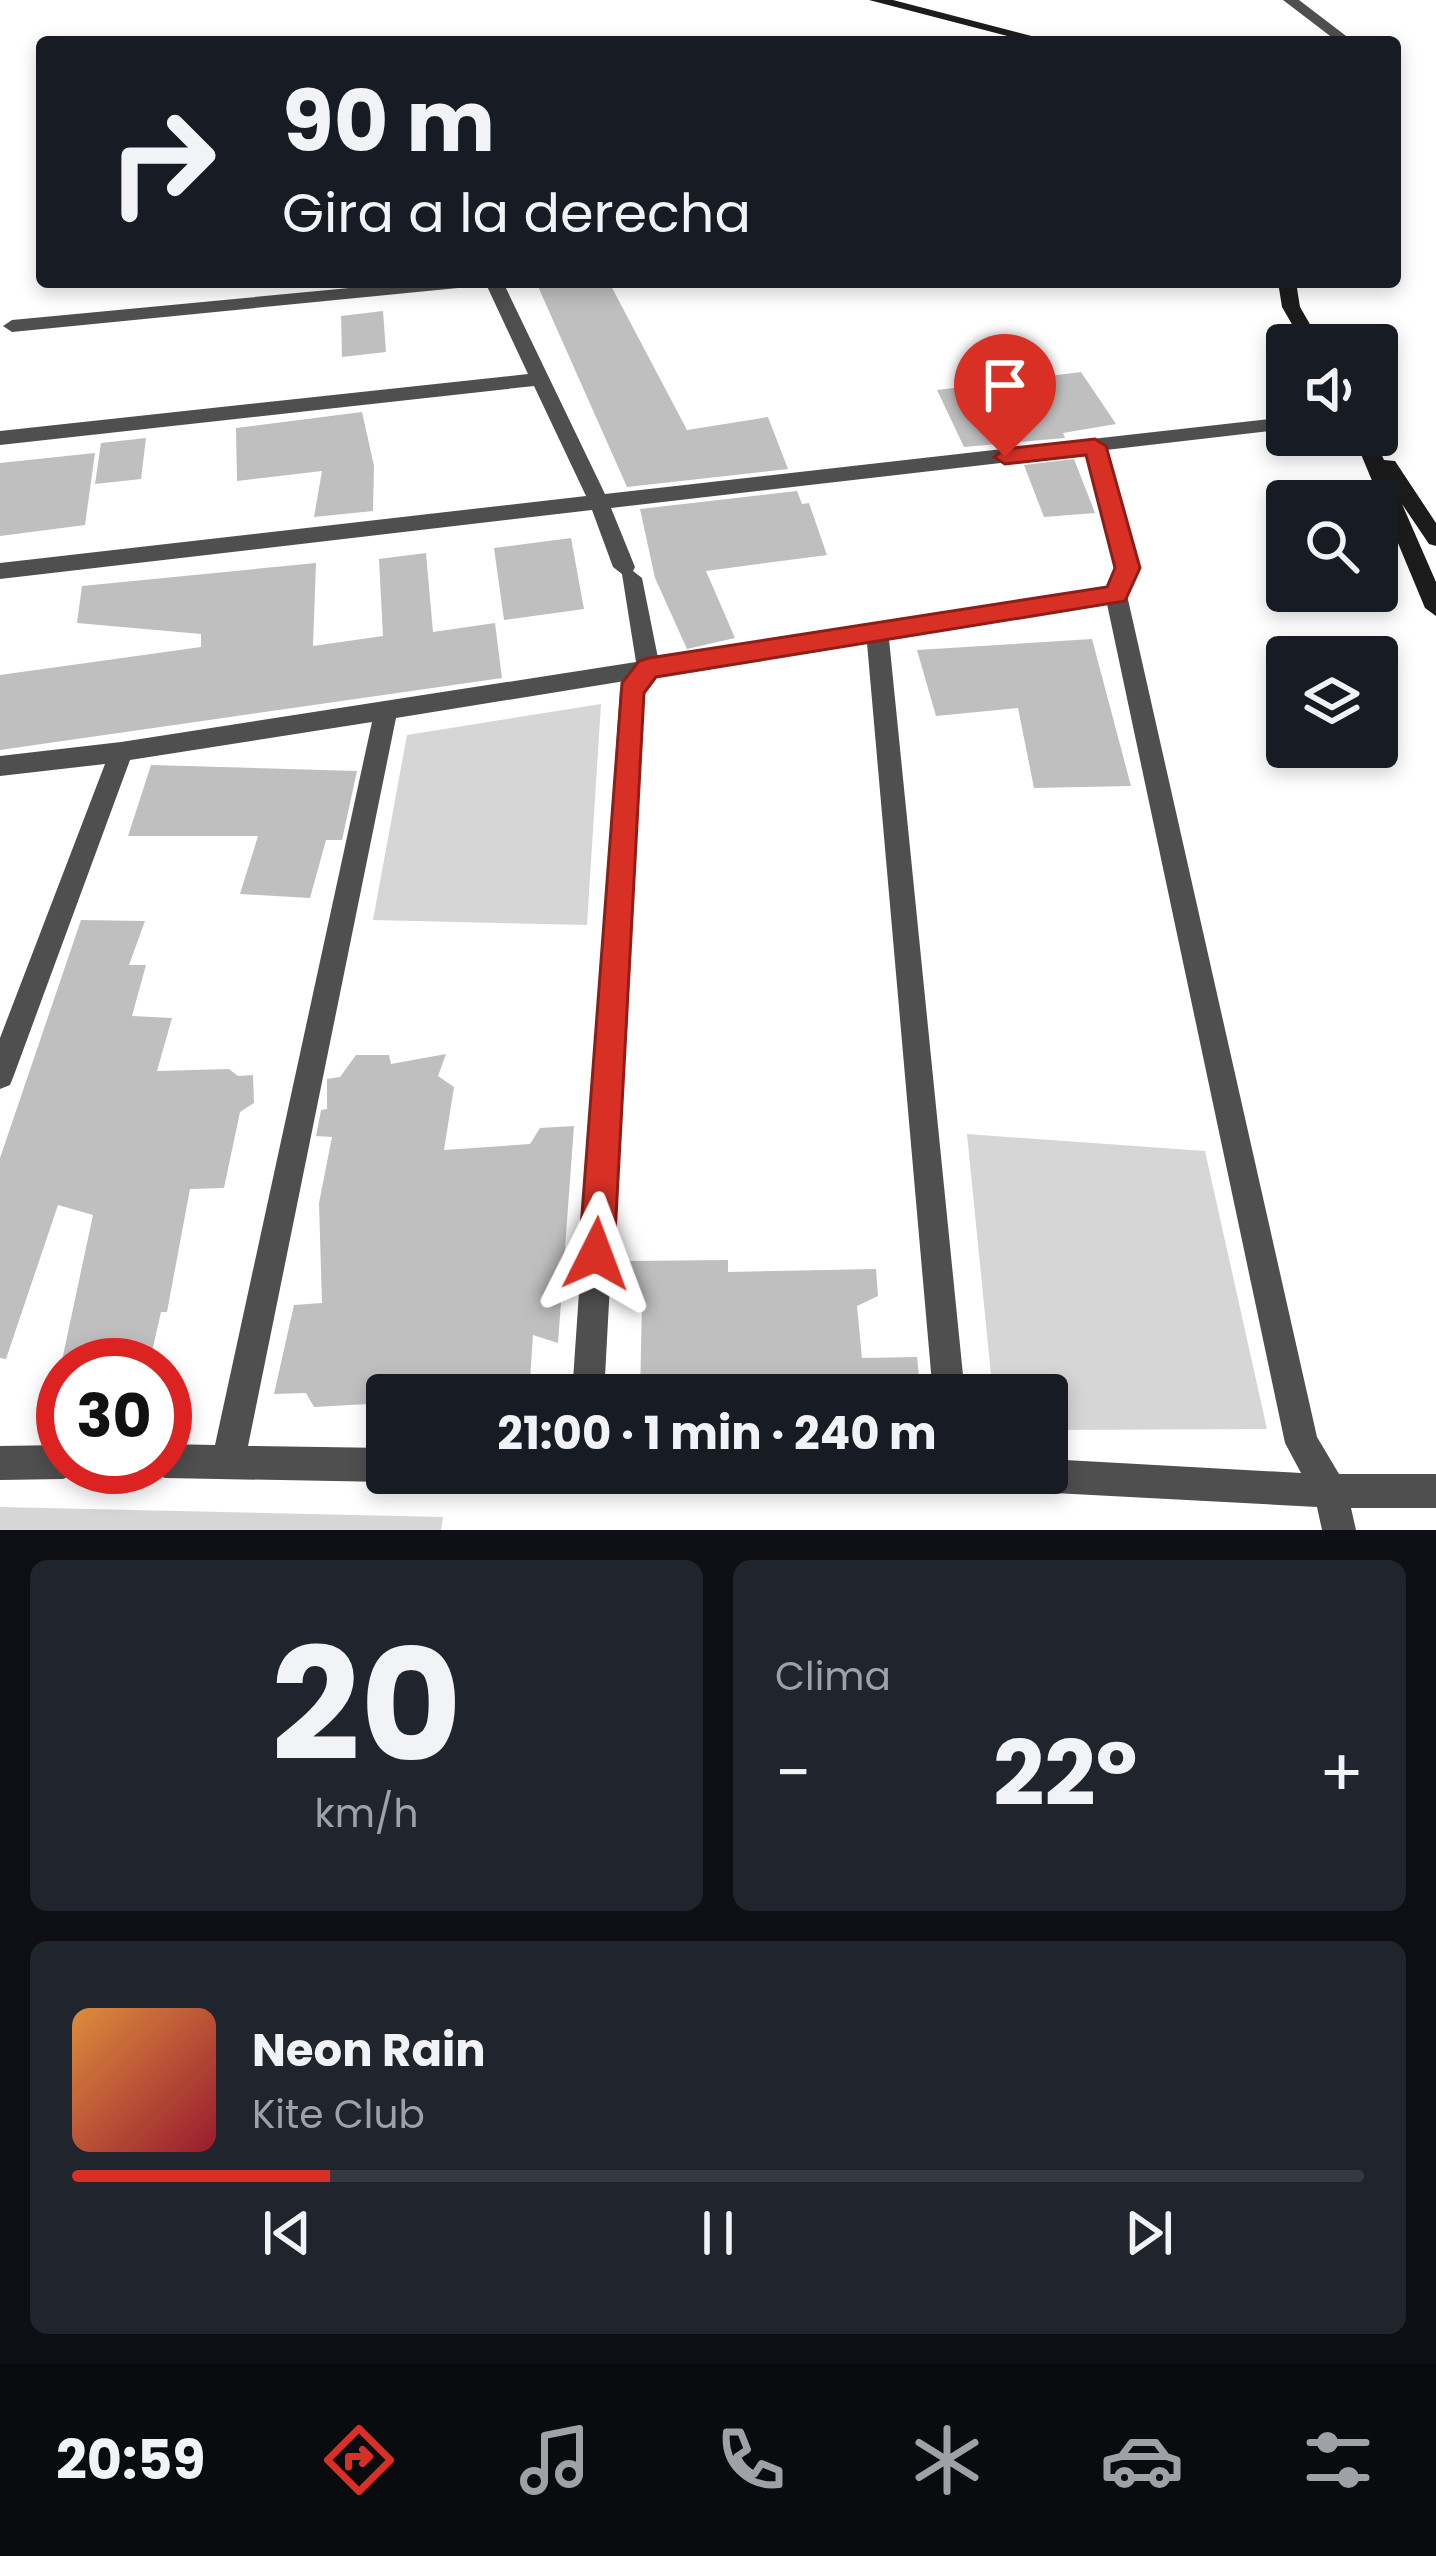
<!DOCTYPE html>
<html lang="es">
<head>
<meta charset="utf-8">
<style>
  :root { --surface:#171b24; --page:#20242c; --text:#f1f3f6; --muted:#9ea1a6; --line:#363941; --accent:#d93025 }
  body { margin:0; font-family:Poppins,sans-serif; background:var(--page); color:var(--text); height:100vh; display:flex; flex-direction:column; font-size:45px; white-space:nowrap }
  * { box-sizing:border-box; margin:0 }
  p { font-size:39px; color:var(--muted) }
  .icon { flex:none; width:66px; height:66px; fill:none; stroke:currentColor; stroke-width:2; stroke-linecap:round; stroke-linejoin:round }
  .map { position:relative; height:1530px; overflow:hidden }
  .side { display:flex; flex-direction:column; gap:30px; padding:30px; background:#0d0f14; flex:1 }
  .side>* { flex:none }
  .banner { position:absolute; left:36px; top:36px; width:1365px; height:252px; border-radius:12px; box-shadow:0 6px 18px #0003; background:#171b24; color:var(--text); overflow:hidden }
  .controls { position:absolute; left:1266px; top:324px; display:grid; gap:24px }
  .controls a { display:grid; place-items:center; width:132px; height:132px; border-radius:12px; background:var(--surface); box-shadow:0 6px 18px #0003; font-size:60px }
  .speed { position:absolute; left:36px; top:1338px; display:flex; gap:24px; font-size:60px; font-weight:700; text-align:center }
  .speed>* { display:grid; place-content:center; width:156px; height:156px; border-radius:50%; background:var(--surface); box-shadow:0 6px 18px #0003; line-height:1 }
  .speed .limit { border:18px solid #d22; background:#fff; color:#111 }
  .pin { position:absolute; display:grid; place-items:center; width:102px; height:102px; color:#fff; margin:-123px -51px; border-radius:50% 50% 50% 0; rotate:-45deg; box-shadow:0 0 12px #0007 }
  .pin .icon { rotate:45deg }
  .me { position:absolute; width:132px; margin:-66px; rotate:3deg; stroke-linejoin:round; filter:drop-shadow(0 0 9px #0008) }
  .turn { display:flex; align-items:center; gap:42px; height:252px; padding:0 48px; font-size:54px }
  .turn .icon { width:156px; height:156px; stroke-width:2.5 }
  .turn b { display:block; font-size:84px; line-height:102px }
  .big { font-size:90px; font-weight:700; line-height:1.1 }
  .side .tile { flex:1; display:flex; flex-direction:column; justify-content:center; gap:18px; min-width:0; padding:0 42px; border-radius:18px; background:var(--page) }
  .side .dial { align-items:center; gap:0 }
  .dial b { font-size:156px; line-height:1 }
  .song { display:flex; align-items:center; gap:36px }
  .cover { width:144px; height:144px; border-radius:18px; background:linear-gradient(135deg,hsl(30 70% 55%),hsl(350 70% 35%)) }
  .played { height:12px; border-radius:6px; background:linear-gradient(90deg,var(--accent) 20%,var(--line) 20%) }
  .keys { display:flex; justify-content:space-around; direction:ltr }
  .heat { display:flex; justify-content:space-between; align-items:center; font-size:66px; direction:ltr }
  .side .tiles { flex:1; display:grid; gap:30px; grid-template-columns:1fr 1fr }
  .tile:last-child { grid-column:span 2 }
  .trip { position:absolute; left:366px; top:1374px; width:702px; height:120px; border-radius:12px; background:var(--surface); box-shadow:0 6px 18px #0003; font-weight:700; line-height:120px; text-align:center }
  .tab-bar { display:flex; height:192px; justify-content:space-around; align-items:center; background:#090b0e; color:var(--muted) }
  .tab-bar .icon { width:84px; height:84px }
  .tab-bar .selected { color:var(--accent) }
  .tab-bar b { font-size:54px; color:var(--text) }
  .map>svg:first-child { display:block }
</style>
</head>
<body>
<div class="map">
<svg width="1436" height="1530" viewBox="0 0 1436 1530">
  <rect width="100%" height="100%" fill="#fff"/>
  <path fill="#d6d6d6" d="M601 704 587 925 373 920 407 735Z
    M967 1134 1205 1151 1267 1429 1047 1430V1395H993Z
    M0 1507 443 1517 441 1530H0Z"/>
  <path fill="#bfbfbf" d="M536 282H609L687 430 768 417 788 469 627 487Z
    M383 311 386 352 342 357 341 316Z
    M1081 372 1116 424 1063 433 1065 438 964 447 937 390Z
    M362 412 374 466 373 511 314 517 322 471 237 481 236 428Z
    M146 438 141 479 95 484 101 443Z
    M95 453 85 525 0 536V463Z
    M1074 459 1095 513 1044 517 1024 465Z
    M797 491 802 504 809 503 827 555 706 571 735 638 687 649 655 578 640 509Z
    M571 538 584 609 504 620 494 548Z
    M426 553 433 632 495 623 502 678 0 750V675L201 647V634L77 623 82 586 316 563 313 646 383 636 379 559Z
    M1092 639 1131 786 1034 788 1018 708 936 716 917 650Z
    M151 765 357 771 342 840H326L310 898 240 894 258 836H128Z
    M81 920 145 921 129 965H146L132 1016 172 1018 157 1071 229 1069 238 1076 253 1075 254 1103 240 1112 224 1188 190 1189 167 1312H161L149 1365H61L93 1215 58 1205 6 1359 0 1358V1158Z
    M446 1054 438 1076 454 1087 444 1150 530 1144 540 1128 574 1126 558 1343 533 1335 529 1395H374L369 1404 314 1407 306 1393 274 1394 294 1305 322 1303 319 1203 332 1137 316 1136 321 1110 327 1109V1079L340 1077 356 1055H389L391 1064Z
    M728 1260V1272L876 1269 878 1296 857 1306 862 1358 917 1357 921 1395H640L642 1302H628V1261Z"/>
  <g fill="none" stroke-linecap="round" stroke-linejoin="round">
    <path fill="#4f4f4f" fill-rule="evenodd" d="M413 282H477L468 287 12 332 3 326 12 320Z
      M485 282H503L605 494 1287 417V429L1106 450 1139 568 1127 595 1317 1437 1339 1474H1436V1508H1351L1356 1530H1322L1317 1507 998 1490 986 1485 981 1473H1047V1459L1301 1473 1285 1443 1107 604 889 639 965 1395H933L867 643 655 677 642 692 604 1395H572L620 690 625 681 396 718 248 1446 387 1448V1473H400L387 1482 165 1478 153 1473 151 1467H165V1444L215 1445 372 722 130 760 14 1075 10 1085 0 1089V1038L105 764 0 776V756L121 742 636 662 622 574 613 567 592 510 0 579V563L586 496 534 386 0 445V431L528 374ZM1087 453 1117 568 1108 588 658 658 642 578 633 571 635 567 611 508Z
      M63 1445V1467H78L75 1474 63 1479 0 1480V1446Z"/>
    <path fill="#4f4f4f" fill-rule="evenodd" d="M1283 0H1299L1354 42H1338Z"/>
    <path fill="#1c1c1c" fill-rule="evenodd" d="M869 0H893L1055 42H1031Z
      M1278 282H1296L1300 307 1322 345H1304L1282 307Z
      M1353 435H1373L1384 460 1395 461 1436 523V546L1429 544 1402 504 1436 582V616L1425 608Z"/>
  </g>
  <path fill="#d93025" stroke="#8d1f18" stroke-width="3" d="M1095 439 1106 446 1140 568 1125 601 656 677 644 693 614 1254 609 1266 596 1271 584 1266 579 1254 622 683 639 661 649 658 1107 587 1115 568 1086 455 1005 464 994 457 1005 449Z"/>
</svg>
<div class="controls">
<a><svg class="icon" aria-label="sound" viewBox="0 0 24 24"><path d="M4 9h4l5-4v14l-5-4H4zM17 9q2 3 0 6"/></svg></a>
<a><svg class="icon" aria-label="search" viewBox="0 0 24 24"><circle cx="10" cy="10" r="6"/><path d="M15 15l6 6"/></svg></a>
<a><svg class="icon" aria-label="layers" viewBox="0 0 24 24"><path d="M12 4l9 5-9 5-9-5zM3 14l9 5 9-5"/></svg></a>
</div>
<div class="speed"><div class="limit">30</div></div>
<div class="pin" style="left:1005px;top:457px;background:#d93025"><svg class="icon" aria-label="arrive" viewBox="0 0 24 24"><path d="M6 21V4h12l-3 4 3 4H6"/></svg></div>
<svg class="me" style="left:596px;top:1254px" viewBox="-20 -20 40 40"><path d="M0-17L14 15 0 8-14 15z" fill="#d93025" stroke="#fff" stroke-width="4"/></svg>
<div class="trip">21:00 · 1 min · 240 m</div>
<div class="banner">
<div class="turn"><svg class="icon" aria-label="right" viewBox="0 0 24 24"><path d="M7 20v-9h11M14 6l5 5-5 5"/></svg><div><b>90 m</b>Gira a la derecha</div></div>
</div>
</div>
<section class="side">
<div class="tiles">
<div class="tile dial"><b>20</b><p>km/h</p></div>
<div class="tile"><p>Clima</p>
<div class="heat"><a>−</a><b class="big">22°</b><a>+</a></div>
</div>
<div class="tile">
<div class="song"><i class="cover"></i><div><b>Neon Rain</b><p>Kite Club</p></div></div>
<div class="played"></div>
<div class="keys"><svg class="icon" aria-label="previous" viewBox="0 0 24 24"><path d="M18 5L8 12l10 7zM5 5v14"/></svg><svg class="icon" aria-label="pause" viewBox="0 0 24 24"><path d="M8 5v14M16 5v14"/></svg><svg class="icon" aria-label="next" viewBox="0 0 24 24"><path d="M6 5l10 7-10 7zM19 5v14"/></svg></div>
</div>
</div>
</section>
<nav class="tab-bar">
<b>20:59</b>
<svg class="icon selected" aria-label="directions" viewBox="0 0 24 24"><path d="M12 3l9 9-9 9-9-9zM9 14v-3h6M13 9l2 2-2 2"/></svg>
<svg class="icon" aria-label="music" viewBox="0 0 24 24"><path d="M9 18V5l10-2v13"/><circle cx="6" cy="18" r="3"/><circle cx="16" cy="16" r="3"/></svg>
<svg class="icon" aria-label="phone" viewBox="0 0 24 24"><path d="M5 4h4l2 5-3 2q2 4 5 5l2-3 5 2v4C11 20 4 13 5 4z"/></svg>
<svg class="icon" aria-label="climate" viewBox="0 0 24 24"><path d="M12 3v18M4 7l16 10M4 17L20 7"/></svg>
<svg class="icon" aria-label="car" viewBox="0 0 24 24"><path d="M5 17H2v-5l4-1 3-4h7l3 4 3 1v5h-3M9 17h6M6 11h13"/><circle cx="7" cy="17" r="2"/><circle cx="17" cy="17" r="2"/></svg>
<svg class="icon" aria-label="filters" viewBox="0 0 24 24"><path d="M4 7h16M4 17h16"/><circle cx="9" cy="7" r="2"/><circle cx="15" cy="17" r="2"/></svg>
</nav>
</body>
</html>
